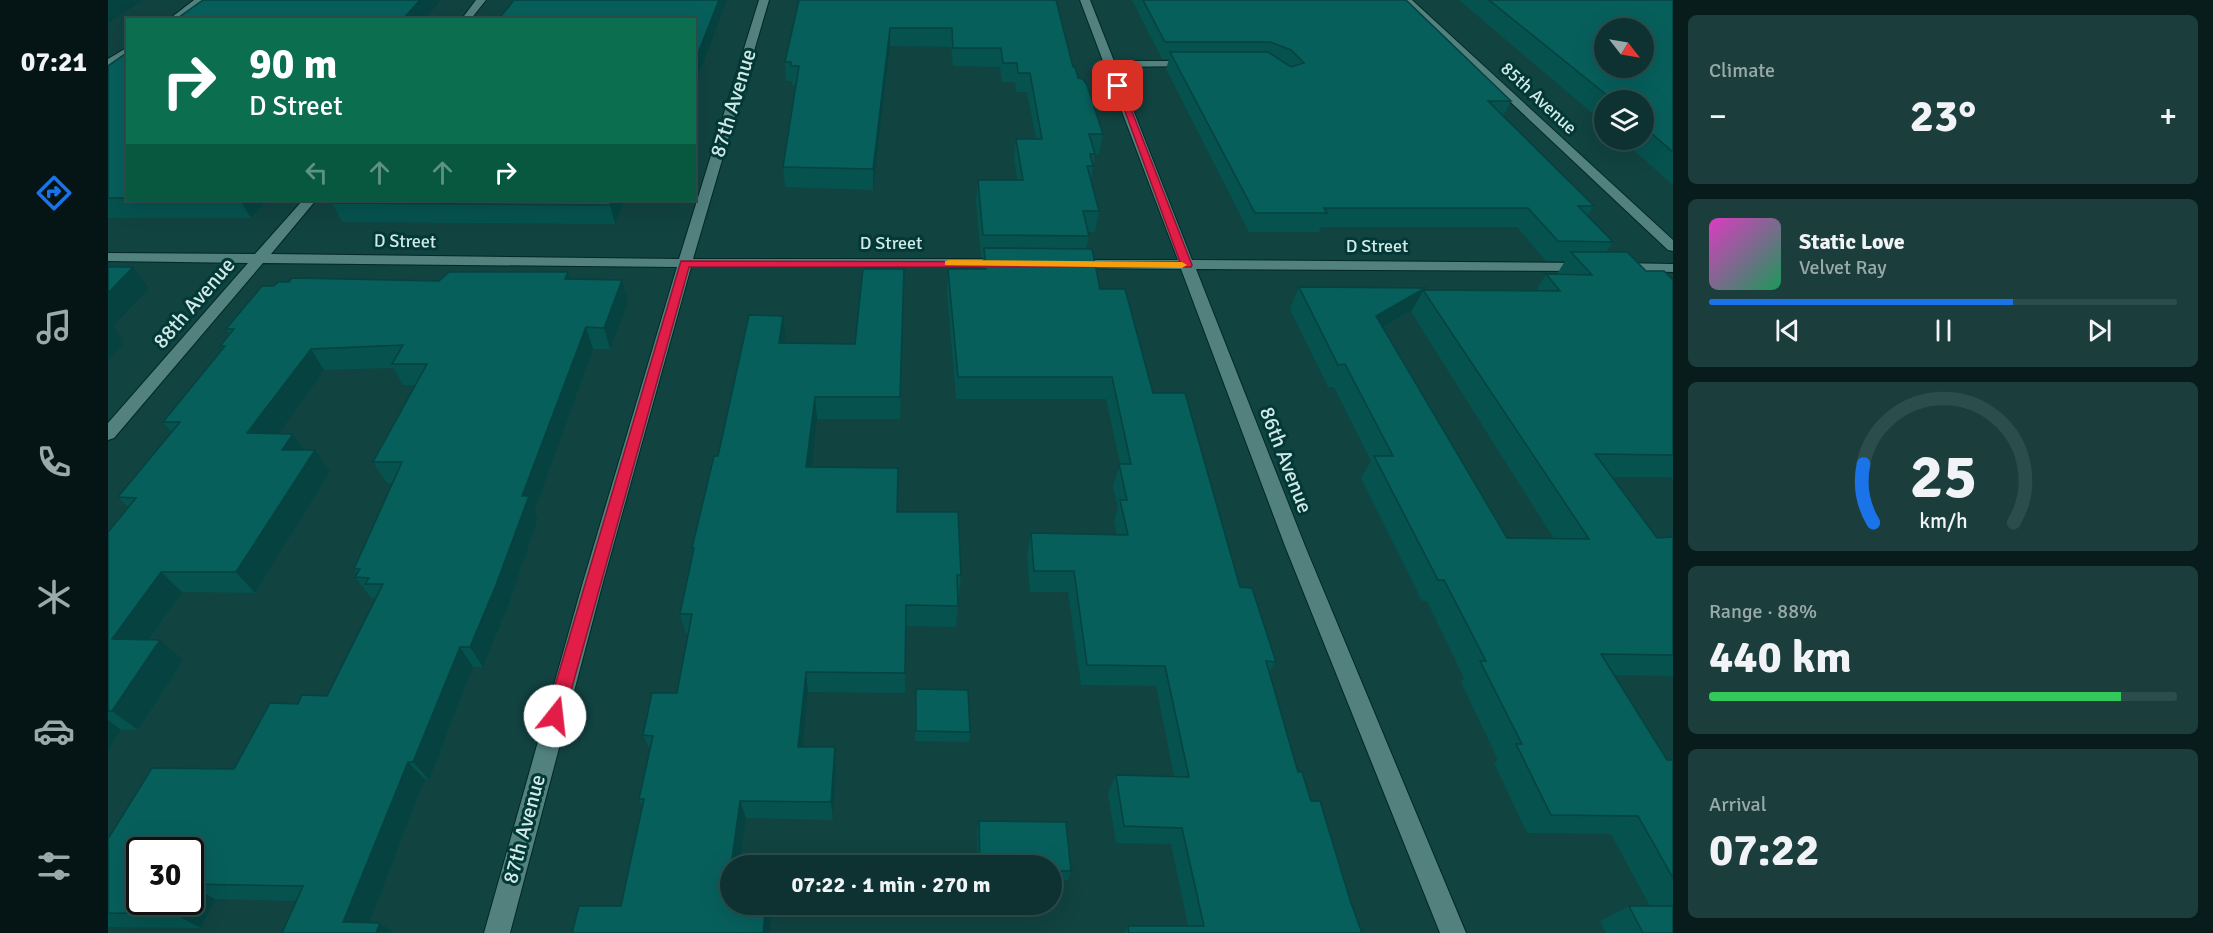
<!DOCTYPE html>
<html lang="en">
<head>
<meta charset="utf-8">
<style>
  :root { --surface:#0d3231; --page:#1b3e3d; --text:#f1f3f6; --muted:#9aaaab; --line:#2d4d4d; --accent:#1a73e8 }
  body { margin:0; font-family:Signika,sans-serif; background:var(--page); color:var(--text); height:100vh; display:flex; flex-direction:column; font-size:22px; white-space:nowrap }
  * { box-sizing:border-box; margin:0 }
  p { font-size:20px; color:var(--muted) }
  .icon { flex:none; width:33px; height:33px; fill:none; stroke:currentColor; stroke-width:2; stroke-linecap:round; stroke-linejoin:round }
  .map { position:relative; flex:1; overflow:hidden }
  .side { display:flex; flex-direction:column; gap:15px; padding:15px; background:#071c1b; width:540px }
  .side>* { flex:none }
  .guide { position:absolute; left:18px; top:18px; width:570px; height:183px; border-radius:0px; box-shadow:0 6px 24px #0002,0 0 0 2px var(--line); background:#0b6e4f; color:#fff; overflow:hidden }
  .needle { width:39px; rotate:121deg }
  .fabs { position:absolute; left:1486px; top:18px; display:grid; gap:12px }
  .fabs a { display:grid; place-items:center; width:60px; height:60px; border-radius:50%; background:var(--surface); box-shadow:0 6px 24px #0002,0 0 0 2px var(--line); font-size:30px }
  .speed { position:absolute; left:18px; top:837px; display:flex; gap:12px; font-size:30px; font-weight:700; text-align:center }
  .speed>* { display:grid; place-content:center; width:78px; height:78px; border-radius:50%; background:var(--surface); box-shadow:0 6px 24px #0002,0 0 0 2px var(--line); line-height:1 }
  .speed .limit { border:3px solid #111; border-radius:9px; background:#fff; color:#111 }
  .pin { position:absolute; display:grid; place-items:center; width:51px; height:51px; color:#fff; margin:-26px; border-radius:12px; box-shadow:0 3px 9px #0006 }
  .me { position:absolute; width:66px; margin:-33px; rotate:16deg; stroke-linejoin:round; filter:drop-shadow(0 0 4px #0008) }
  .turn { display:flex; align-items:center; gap:21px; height:126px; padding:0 24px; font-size:27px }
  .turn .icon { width:78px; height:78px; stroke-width:2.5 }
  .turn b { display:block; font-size:42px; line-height:51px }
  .lanes { display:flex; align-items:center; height:57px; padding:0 24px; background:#0003; justify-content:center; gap:30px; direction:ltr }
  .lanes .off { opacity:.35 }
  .big { font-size:45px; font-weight:700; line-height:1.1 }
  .side .card { flex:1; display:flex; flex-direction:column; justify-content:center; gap:9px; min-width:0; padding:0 21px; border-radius:9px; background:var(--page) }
  .side .dial { align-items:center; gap:0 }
  .dial svg { height:156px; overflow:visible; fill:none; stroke:var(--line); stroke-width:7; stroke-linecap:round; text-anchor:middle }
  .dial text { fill:var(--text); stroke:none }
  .song { display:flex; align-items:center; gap:18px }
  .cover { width:72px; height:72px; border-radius:9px; background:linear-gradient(135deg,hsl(310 70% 55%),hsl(150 70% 35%)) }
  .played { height:6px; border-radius:3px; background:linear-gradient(90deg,var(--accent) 65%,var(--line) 65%) }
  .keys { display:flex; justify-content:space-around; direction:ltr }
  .heat { display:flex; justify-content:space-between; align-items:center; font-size:33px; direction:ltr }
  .charge { height:9px; border-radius:4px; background:linear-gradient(90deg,#34c759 88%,var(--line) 0) }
  .trip { position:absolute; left:612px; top:855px; width:342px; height:60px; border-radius:30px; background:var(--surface); box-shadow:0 6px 24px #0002,0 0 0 2px var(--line); font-weight:700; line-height:60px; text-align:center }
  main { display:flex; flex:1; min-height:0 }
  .tab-bar { display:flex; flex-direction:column; width:108px; justify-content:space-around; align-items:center; background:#051414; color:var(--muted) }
  .tab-bar .icon { width:42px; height:42px }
  .tab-bar .current { color:var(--accent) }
  .tab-bar b { font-size:27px; color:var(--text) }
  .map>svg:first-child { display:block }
</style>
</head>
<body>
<main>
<nav class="tab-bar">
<b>07:21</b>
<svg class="icon current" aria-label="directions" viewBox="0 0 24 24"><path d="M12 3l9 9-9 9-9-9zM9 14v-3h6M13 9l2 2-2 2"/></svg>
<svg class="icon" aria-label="music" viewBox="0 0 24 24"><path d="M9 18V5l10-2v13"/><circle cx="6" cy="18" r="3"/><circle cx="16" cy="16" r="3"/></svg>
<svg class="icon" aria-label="phone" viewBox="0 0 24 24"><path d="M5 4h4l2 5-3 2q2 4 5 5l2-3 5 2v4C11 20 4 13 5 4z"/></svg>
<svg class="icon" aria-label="climate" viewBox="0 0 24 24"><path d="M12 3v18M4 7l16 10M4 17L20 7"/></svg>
<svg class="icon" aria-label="car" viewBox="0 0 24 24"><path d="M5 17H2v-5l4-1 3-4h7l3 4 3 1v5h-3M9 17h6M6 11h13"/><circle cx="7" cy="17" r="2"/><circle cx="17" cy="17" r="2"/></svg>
<svg class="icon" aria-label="filters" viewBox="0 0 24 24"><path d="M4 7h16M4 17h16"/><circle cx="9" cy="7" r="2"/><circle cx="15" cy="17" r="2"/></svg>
</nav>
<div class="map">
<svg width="1565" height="933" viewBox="0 0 1565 933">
  <rect width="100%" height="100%" fill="#114341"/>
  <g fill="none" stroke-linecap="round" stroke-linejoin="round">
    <defs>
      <path id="lane" d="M1084 61 1089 64 1088 66 1002 67 997 64 1002 61Z"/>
      <path id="street" d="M86 0H97L71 20H60Z
        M368 0H378L362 20H353Z
        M651 0H661L585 259H898L905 263 898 267H583L495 582 402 933H376L475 582 569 267 155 263 6 438 0 440V423L140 263 0 261V253L147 254 195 200H208L163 254 571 259Z
        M972 0H982L1084 260 1477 263 1484 267 1477 271 1088 269 1197 546 1358 933H1332L1177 546 1073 269 962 268 955 264 962 260H1070Z
        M1294 0H1304L1565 240V251L1560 250Z
        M20 47V55L0 67V59Z
        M1511 263 1565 264V272L1506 270 1504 267Z"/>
    </defs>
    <use href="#lane" stroke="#022826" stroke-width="2"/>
    <use href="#street" stroke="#022826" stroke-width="2"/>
    <use href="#lane" fill="#52817e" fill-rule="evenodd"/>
    <use href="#street" fill="#52817e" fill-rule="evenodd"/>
  </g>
  <path fill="#06524f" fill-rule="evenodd" d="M691 0H948L965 67 995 134 991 154H987L983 181 991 211 987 232H980L981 236 978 249 992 289 1045 393 1132 587 1168 662 1161 673 1190 772 1203 801 1254 933H1016L1020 926H1080L1063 844 1008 843 1000 793 1008 775 1066 776 1048 686 973 685 960 592H922L919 555 923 533 1009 535 1006 521 1010 508 1005 486 1012 464 998 399H848L839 291 840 269H874L875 257H873L868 201 870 180H909L906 159 908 139H928L919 92H908L907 82H894L892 67 845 66 843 47 782 46 765 190 677 187 675 167 688 85H684V81H678L677 62Z
    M1024 0H1298L1403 101 1395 116 1486 206 1479 216 1505 242 1498 252 1538 271 1565 280V480L1563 477H1504L1549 538 1565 537V677L1564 676 1506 675 1559 760 1565 761V933H1498L1492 921 1521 906H1542L1503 834 1419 833 1386 763 1390 760 1353 682 1356 678 1319 601H1314L1253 478 1263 461 1226 387H1220L1182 309 1191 287 1316 290 1428 291 1438 274 1450 275 1449 274 1457 261H1438L1409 227H1213L1211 232H1141L1058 69 1061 59H1054ZM1304 310 1303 312 1446 539 1399 538 1275 328Z
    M1351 0H1565V185L1514 140H1536V100H1497V124Z
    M20 52V200H160L143 218H0V66Z
    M517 200 507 224 234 222 224 203Z
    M796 269 792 419H709L703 467 789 512 853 575 851 596H850V606L848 627 798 626 797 693 700 692 695 747 728 766 725 820 638 818 631 866H622V904H662L664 911 513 906 534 805 531 799 542 750 535 735 569 693 580 634H578L572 614 585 553 584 548 610 456 675 316 678 338 677 343 747 344Z
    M460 272 462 279 514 280 520 301 502 349H485L427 509 430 518 400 606 375 667H365L321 780 317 779 261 923H272L286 933H174L189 901 107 899 93 928 0 927V839L126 769 190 704 219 696 268 598H263L247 577 249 574 246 569 285 483H279L265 462 307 385H295L286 368 216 370 171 434H185L197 450 222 471 147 593 74 592 42 640 75 660 30 730H13L0 750V532L20 507 10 497 64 433 55 422 114 350 112 346 122 335 118 329 166 286 331 281ZM82 850V902H32Z
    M807 700 862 732 861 742 807 741Z
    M871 821 963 871 960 880H944V866H870L869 830Z"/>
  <path fill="#054240" d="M0 0H35L0 23Z
    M312 0H333L316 20H294Z
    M611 0H619L586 86V63Z
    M782 28V46L765 190V169Z
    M132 200H160L143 218Z
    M505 200H517L507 224 502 205Z
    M25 267 41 288 5 326 15 338 13 340 16 344 0 361V293Z
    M460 272 466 294 457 279Z
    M514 280 520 301 502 349 496 328Z
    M1317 288 1304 310 1257 338 1268 316Z
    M675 316 678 338 673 365 671 343Z
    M478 327 485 349 427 509 430 518 400 606 375 667 362 647 414 496Z
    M203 349 216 370 156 455 139 433Z
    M707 397 709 419 701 489 698 467Z
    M185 434 200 455 174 450Z
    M207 450 222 471 147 593 128 572Z
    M53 572 74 592 28 659 4 639Z
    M52 640 75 660 30 730 4 711Z
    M352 647 365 667 321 780 305 762Z
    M698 672 700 692 693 765 690 747Z
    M0 720 13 730 0 750Z
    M727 747 728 766 725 820 723 802Z
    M300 762 317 779 257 933 235 922Z
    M632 801 638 818 631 866H623Z
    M622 871V904L619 896Z
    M82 885 107 899 93 928 66 914 72 902H82Z
    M658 904H662L664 911 661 933H655Z
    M272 923 286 933H268Z"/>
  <path fill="#075f5c" stroke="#054240" stroke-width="1.5" fill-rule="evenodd" d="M95 0H312L294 20H67Z
    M406 0H611L586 63V20H390Z
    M691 0H948L965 67H967L970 78 975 79 979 85 995 134H981L987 154H982L985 166H979L991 211H975L981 236 875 235 870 180H915L908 139H934L922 73H910L909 63H895L893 48H845L844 28H782L765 169 675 167 691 66H683V62H677Z
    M1035 0H1298L1403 101H1380L1486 206H1470L1505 242 1450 241 1420 208H1216L1219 213H1147L1062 52H1160L1183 67 1196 63 1183 50 1162 42H1057Z
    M1381 0H1565V152L1536 127V100H1505ZM1497 28H1536V68H1497Z
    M20 52V198H0V66Z
    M227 200H505L502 205 224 203Z
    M876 248 984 249 992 289H1017L1045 393H1077L1132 587 1144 588 1168 662 1158 661 1190 772H1194L1203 801H1212L1243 903 1254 933H1021L1020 926H1096L1074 828 1016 826 1008 775 1081 777 1057 666 979 665 966 571H926L923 533 1020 535 1012 500H1019L1011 464H1023L1004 377H850L840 269H878Z
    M1463 252H1519L1538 271H1556L1565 280V455L1487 454 1549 538 1565 537V655L1493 654 1559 760H1564L1565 761V878L1530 816 1443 815 1408 744H1414L1372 661H1378L1336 580H1330L1266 456H1285L1237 364 1230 365 1191 287 1317 288 1268 316 1399 538 1481 539 1315 290 1452 291 1438 274 1484 275Z
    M0 267H25L0 293Z
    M755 269H796L792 397H707L698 467 790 468 789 512H850L853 575H849L850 606 798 605 797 673 698 672 690 747H727L723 802 632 801 623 866H622L619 896H622V904H658L655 933H464L471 906H513L536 799H531L545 736 535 735 544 693H569L584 614H572L586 548H584L606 456H610L641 315 675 316 671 343 747 344Z
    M341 272H460L457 279 514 280 496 328 478 327 414 496H421L388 585 362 647H352L305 762H300L235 922 272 923 268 933H174L195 886 82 884V850H32V902H72L66 914 0 913V839L44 768 126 769 162 703 190 704 194 695 219 696 275 584H257L261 578 247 577 252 569H246L294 462H265L319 364H284L295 345 203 349 139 433 185 434 174 450H207L128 572H53L4 639 52 640 4 711H0V532L28 498 10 497 72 422H55L117 346H112L126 329H118L154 286H166L170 282H181L184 278 331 281Z
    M808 689 860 690 862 732 808 731Z
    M871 821 958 822 963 871H944V866H872Z
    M1521 906H1565V933H1535Z"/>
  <path fill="#e11d48" stroke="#92132f" stroke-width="1.5" d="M1007 84 1014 86 1084 265 1083 267H581L456 716 453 721 447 723 441 721 438 716 573 261 1072 262Z"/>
  <path fill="#f59e0b" d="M841 260 1074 262 1079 265 1074 268 837 265V261Z"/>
  <g text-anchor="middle" stroke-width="6" stroke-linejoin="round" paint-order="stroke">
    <g font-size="18" fill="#d1e9e7" stroke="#023937">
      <text transform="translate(1431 98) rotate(43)" y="6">85th Avenue</text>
      <text transform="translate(297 241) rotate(1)" y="6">D Street</text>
      <text x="783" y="249">D Street</text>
      <text x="1269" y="252">D Street</text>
    </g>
    <g font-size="21" fill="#d1e9e7" stroke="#023937">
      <text transform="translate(625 103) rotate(-73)" y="7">87th Avenue</text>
      <text transform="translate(86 303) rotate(-49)" y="7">88th Avenue</text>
      <text transform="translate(1178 460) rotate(69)" y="7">86th Avenue</text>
      <text transform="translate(416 829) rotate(-75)" y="7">87th Avenue</text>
    </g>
  </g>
</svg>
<div class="fabs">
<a><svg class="needle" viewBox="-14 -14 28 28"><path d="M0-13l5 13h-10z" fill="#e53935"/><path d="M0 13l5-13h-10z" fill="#9aaaab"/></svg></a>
<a><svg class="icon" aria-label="layers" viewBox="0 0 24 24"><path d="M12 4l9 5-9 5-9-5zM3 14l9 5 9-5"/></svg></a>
</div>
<div class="speed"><div class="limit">30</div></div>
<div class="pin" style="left:1010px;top:86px;background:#d93025"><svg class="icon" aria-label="arrive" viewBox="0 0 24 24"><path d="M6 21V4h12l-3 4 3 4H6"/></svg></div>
<svg class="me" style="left:447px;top:716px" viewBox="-20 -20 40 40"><circle r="19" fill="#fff"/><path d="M0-13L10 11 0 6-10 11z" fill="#e11d48"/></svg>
<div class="trip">07:22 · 1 min · 270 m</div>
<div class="guide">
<div class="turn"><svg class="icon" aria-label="right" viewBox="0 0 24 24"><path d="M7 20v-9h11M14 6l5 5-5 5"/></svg><div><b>90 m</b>D Street</div></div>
<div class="lanes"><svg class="icon off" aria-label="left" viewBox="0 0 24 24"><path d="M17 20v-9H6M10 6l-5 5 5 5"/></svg><svg class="icon off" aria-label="ahead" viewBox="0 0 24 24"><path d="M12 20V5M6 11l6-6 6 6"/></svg><svg class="icon off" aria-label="ahead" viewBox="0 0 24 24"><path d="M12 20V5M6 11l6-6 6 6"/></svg><svg class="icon" aria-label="right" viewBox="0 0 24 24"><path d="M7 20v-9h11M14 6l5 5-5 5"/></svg></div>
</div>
</div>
<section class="side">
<div class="card"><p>Climate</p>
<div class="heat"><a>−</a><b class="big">23°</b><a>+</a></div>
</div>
<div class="card">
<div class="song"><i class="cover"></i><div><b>Static Love</b><p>Velvet Ray</p></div></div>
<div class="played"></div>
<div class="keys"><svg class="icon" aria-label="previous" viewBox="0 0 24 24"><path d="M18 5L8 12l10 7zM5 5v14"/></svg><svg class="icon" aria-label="pause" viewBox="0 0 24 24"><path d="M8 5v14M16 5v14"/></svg><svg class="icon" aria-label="next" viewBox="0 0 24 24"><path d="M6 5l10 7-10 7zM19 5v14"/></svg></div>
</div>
<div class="card dial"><svg viewBox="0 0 100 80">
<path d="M14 69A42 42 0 1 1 86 69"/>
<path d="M14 69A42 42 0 0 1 9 39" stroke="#1a73e8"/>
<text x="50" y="56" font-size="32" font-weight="700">25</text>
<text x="50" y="72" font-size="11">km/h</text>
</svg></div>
<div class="card"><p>Range · 88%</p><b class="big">440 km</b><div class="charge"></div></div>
<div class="card"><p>Arrival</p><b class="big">07:22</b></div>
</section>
</main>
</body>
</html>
